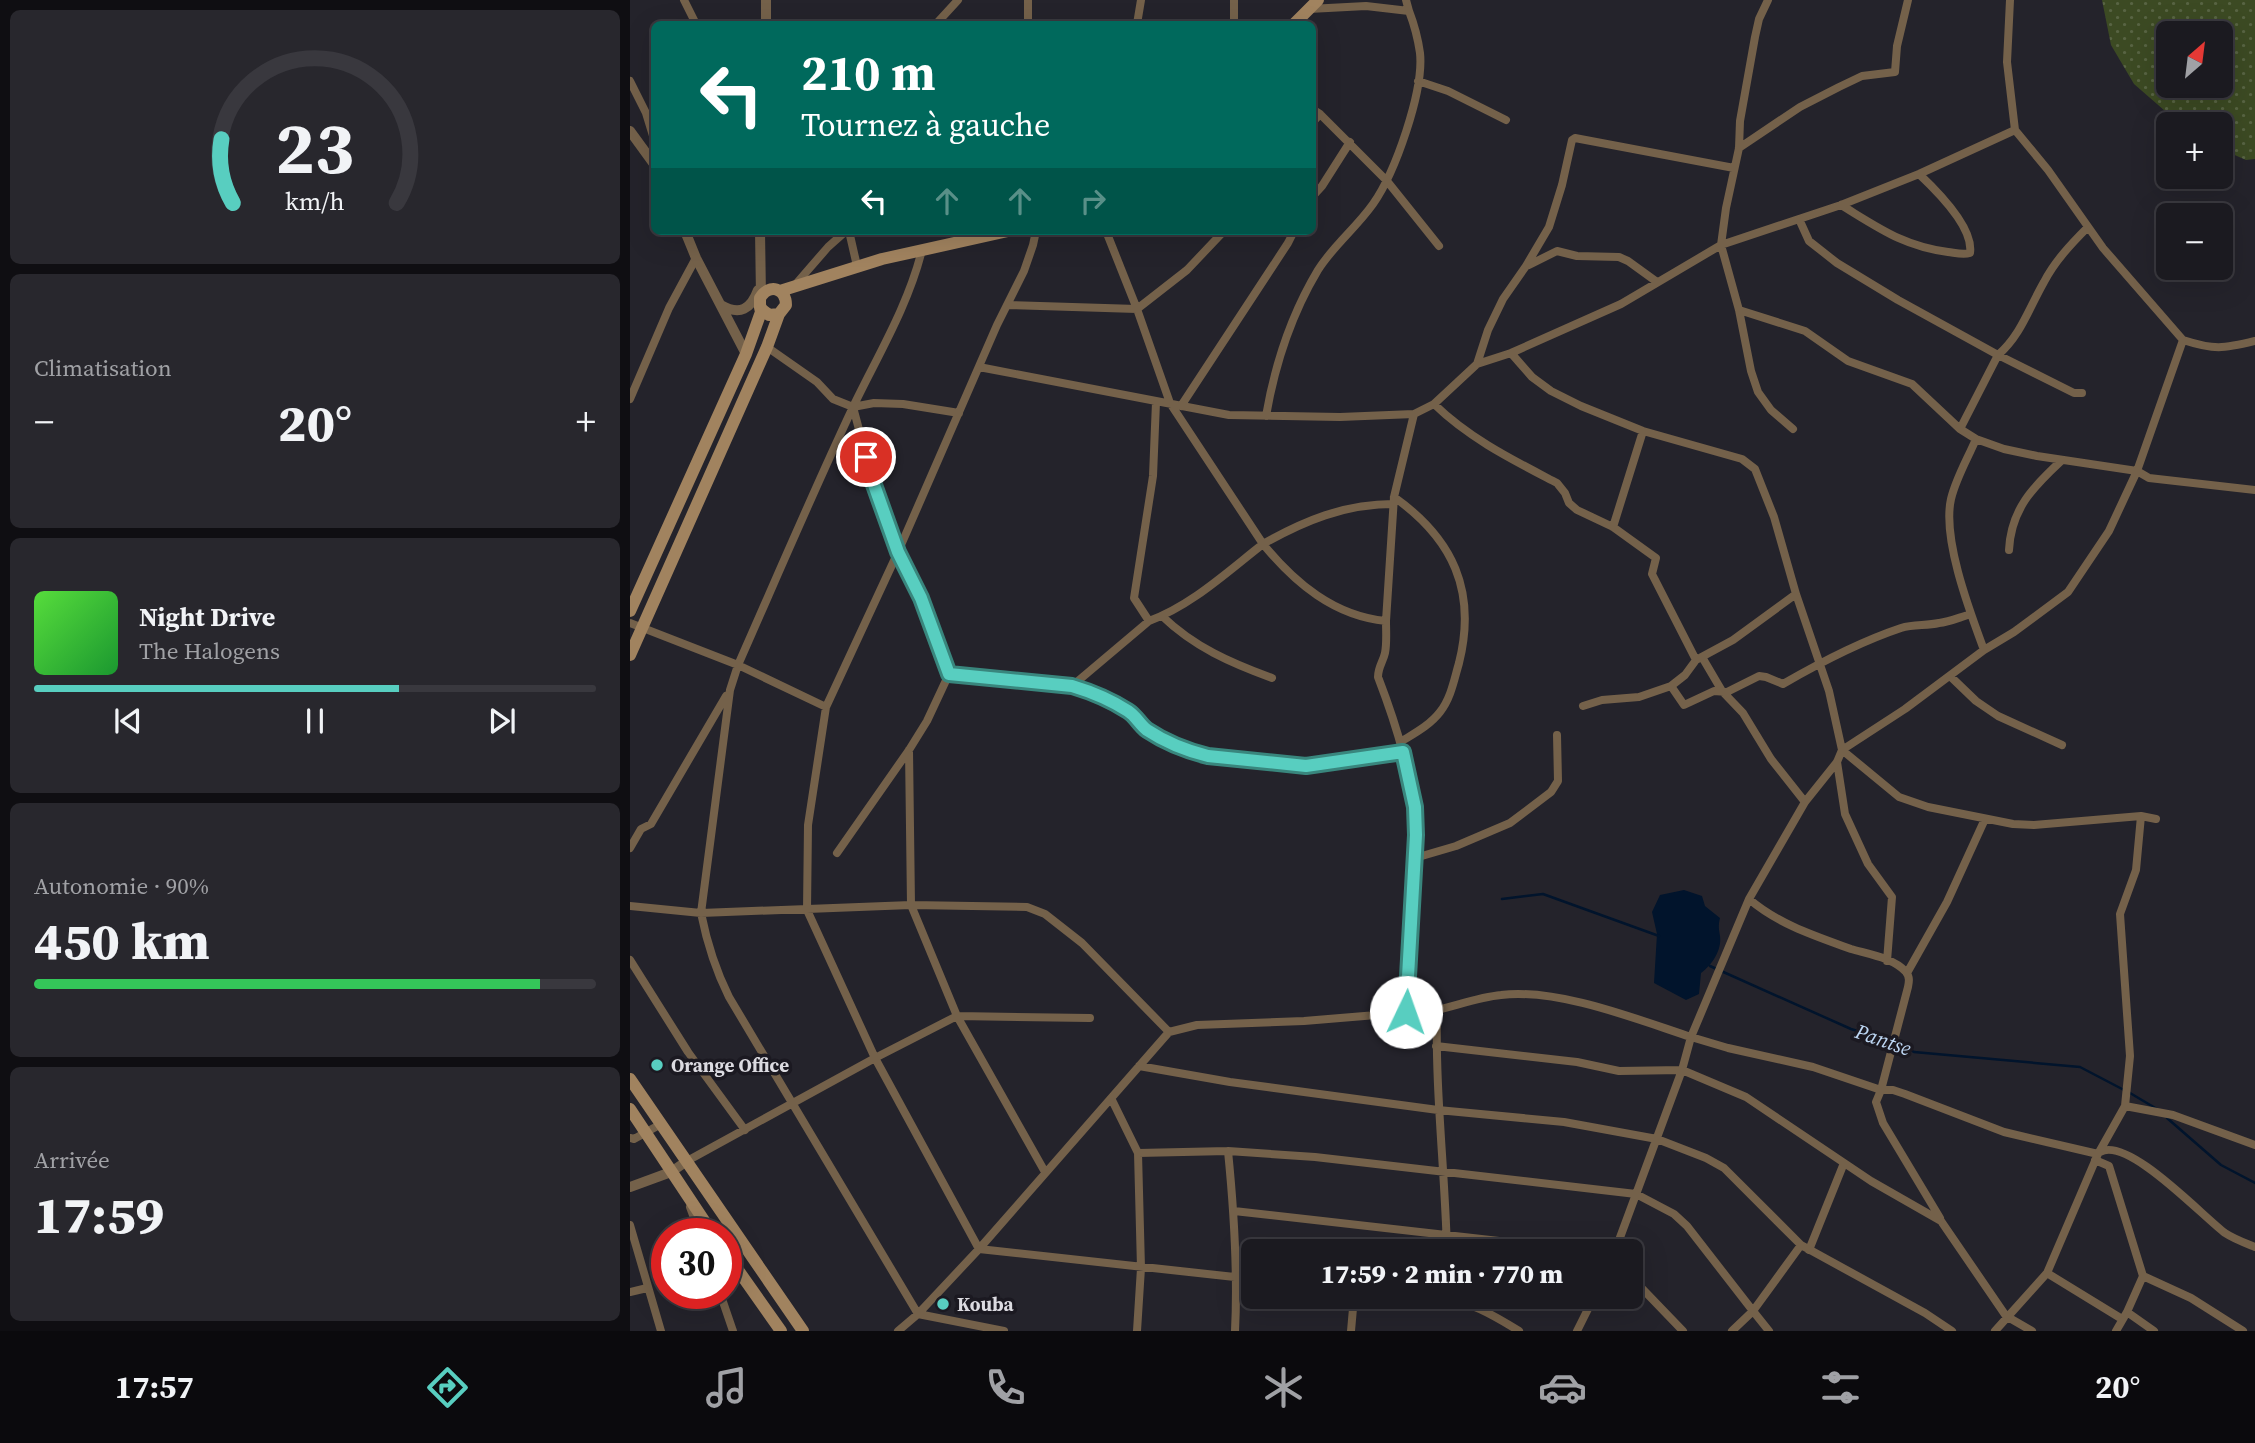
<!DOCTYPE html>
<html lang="fr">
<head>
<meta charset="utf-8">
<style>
  :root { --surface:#1b1a20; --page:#28272d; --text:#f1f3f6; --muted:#a0a1a5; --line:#39383e; --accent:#58cec0 }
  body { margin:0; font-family:"Source Serif 4",serif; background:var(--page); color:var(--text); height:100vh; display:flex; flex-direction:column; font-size:26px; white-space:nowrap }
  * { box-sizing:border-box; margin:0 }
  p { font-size:23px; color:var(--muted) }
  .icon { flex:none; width:38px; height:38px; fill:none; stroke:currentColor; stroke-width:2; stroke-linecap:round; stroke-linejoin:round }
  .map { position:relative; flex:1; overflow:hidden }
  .drawer { display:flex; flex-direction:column; gap:10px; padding:10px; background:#0f0e12; width:630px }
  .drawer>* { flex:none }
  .guide { position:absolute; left:21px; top:21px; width:665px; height:214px; border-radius:10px; box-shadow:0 7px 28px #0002,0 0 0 2px var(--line); background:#00695c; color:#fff; overflow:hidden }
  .needle { width:46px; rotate:28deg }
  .fabs { position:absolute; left:1526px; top:21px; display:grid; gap:14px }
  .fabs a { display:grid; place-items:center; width:77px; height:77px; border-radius:10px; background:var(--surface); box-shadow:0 7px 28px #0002,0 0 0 2px var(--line); font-size:35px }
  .speed { position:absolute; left:21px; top:1218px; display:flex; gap:14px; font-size:35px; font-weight:700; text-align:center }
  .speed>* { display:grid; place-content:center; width:91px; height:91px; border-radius:50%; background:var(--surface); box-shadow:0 7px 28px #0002,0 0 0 2px var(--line); line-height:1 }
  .speed .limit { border:10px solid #d22; background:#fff; color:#111 }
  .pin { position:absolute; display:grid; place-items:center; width:60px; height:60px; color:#fff; margin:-30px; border:4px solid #fff; border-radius:50%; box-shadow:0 2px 7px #0007 }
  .me { position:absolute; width:77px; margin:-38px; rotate:3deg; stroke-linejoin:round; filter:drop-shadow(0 0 5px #0008) }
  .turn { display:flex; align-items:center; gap:24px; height:147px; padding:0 35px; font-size:32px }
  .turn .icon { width:91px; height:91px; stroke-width:2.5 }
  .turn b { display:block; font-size:49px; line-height:60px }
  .lanes { display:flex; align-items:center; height:66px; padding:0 35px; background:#0003; justify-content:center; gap:35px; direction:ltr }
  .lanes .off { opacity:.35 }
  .big { font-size:52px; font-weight:800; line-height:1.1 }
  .drawer .card { flex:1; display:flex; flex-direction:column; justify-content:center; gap:10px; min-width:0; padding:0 24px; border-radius:10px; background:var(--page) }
  .drawer .dial { align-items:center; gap:0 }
  .dial svg { height:182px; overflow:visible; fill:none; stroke:var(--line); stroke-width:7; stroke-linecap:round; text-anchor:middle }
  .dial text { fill:var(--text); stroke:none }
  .song { display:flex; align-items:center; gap:21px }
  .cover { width:84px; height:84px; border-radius:10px; background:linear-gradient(135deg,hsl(110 70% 55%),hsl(130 70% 35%)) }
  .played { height:7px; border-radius:4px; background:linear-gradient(90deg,var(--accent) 65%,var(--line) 65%) }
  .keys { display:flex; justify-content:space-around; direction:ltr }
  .heat { display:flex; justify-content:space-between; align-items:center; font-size:38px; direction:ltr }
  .charge { height:10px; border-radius:5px; background:linear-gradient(90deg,#34c759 90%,var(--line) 0) }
  .trip { position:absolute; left:611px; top:1239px; width:402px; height:70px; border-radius:10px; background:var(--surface); box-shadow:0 7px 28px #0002,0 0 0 2px var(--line); font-weight:800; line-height:70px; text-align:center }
  .dock { display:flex; height:112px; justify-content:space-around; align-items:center; background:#0b0a0d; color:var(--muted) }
  .dock .icon { width:49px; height:49px }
  .dock .selected { color:var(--accent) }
  .dock b { font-size:32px; color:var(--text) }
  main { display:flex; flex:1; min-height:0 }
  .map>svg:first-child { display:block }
</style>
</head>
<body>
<main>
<section class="drawer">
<div class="card dial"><svg viewBox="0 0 100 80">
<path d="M14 69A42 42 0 1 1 86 69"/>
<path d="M14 69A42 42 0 0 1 9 41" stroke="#58cec0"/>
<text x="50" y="56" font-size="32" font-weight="700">23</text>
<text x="50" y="72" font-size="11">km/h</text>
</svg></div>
<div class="card"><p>Climatisation</p>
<div class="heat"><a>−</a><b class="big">20°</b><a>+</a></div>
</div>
<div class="card">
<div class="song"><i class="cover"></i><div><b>Night Drive</b><p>The Halogens</p></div></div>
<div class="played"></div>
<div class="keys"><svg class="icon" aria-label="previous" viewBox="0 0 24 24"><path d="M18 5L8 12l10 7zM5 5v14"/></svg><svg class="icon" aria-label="pause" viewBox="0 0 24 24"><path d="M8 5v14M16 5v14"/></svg><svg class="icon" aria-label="next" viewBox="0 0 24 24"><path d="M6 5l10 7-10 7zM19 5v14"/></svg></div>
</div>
<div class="card"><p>Autonomie · 90%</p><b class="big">450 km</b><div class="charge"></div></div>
<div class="card"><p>Arrivée</p><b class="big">17:59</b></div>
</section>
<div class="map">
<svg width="1625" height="1331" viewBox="0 0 1625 1331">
  <defs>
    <pattern id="grass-dots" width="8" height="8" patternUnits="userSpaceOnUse" patternTransform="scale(1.75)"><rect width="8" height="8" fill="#3c4a23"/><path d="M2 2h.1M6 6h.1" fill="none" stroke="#586443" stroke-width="1.8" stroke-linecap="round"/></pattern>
  </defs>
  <rect width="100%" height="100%" fill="#24232b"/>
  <path fill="url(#grass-dots)" fill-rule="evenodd" d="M1472 0H1625V159L1616 160 1591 149V124H1550L1504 84 1481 45ZM1538 33H1591V86H1538Z"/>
  <path fill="#01142c" d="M1054 890 1072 896 1075 906 1090 918C1088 926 1089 929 1090 936 1092 950 1082 965 1071 973L1069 994 1056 1000 1024 983 1027 934 1022 912 1030 895Z"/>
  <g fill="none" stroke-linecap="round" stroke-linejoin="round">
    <path stroke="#01142c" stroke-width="2.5" d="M872 899 913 894 1029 936
      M1080 966 1221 1029 1267 1043 1284 1052 1450 1067 1494 1090
      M1500 1093 1527 1109
      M1537 1118 1591 1165 1625 1183"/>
    <path stroke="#74614a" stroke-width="8" d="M54 0 66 24
      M398 0V24
      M604 0V24
      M776 0 779 11
      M1380 0 1377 62 1385 130 1418 170 1473 248 1553 340 1507 471 1519 478 1625 490
      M306 24 328 0
      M507 24 511 0
      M0 81 16 113 24 139
      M788 81 818 91 876 120
      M682 109 690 114 682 123
      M690 114 757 181 809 246
      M1109 148 1170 107 1209 87 1232 76 1265 72 1267 46 1278 0
      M682 197 692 186 720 142
      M1211 205C1249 228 1273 246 1318 252 1326 253 1333 255 1340 253 1344 227 1306 190 1289 174
      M1169 219 1179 241 1207 263 1268 300 1368 355C1391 335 1399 308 1414 282 1425 261 1441 244 1458 227
      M219 231 227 266
      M406 231 403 245 394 271 367 325 268 552 196 707 178 825 177 910 245 1058 349 1249 623 1279
      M292 250C278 306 248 355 223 407 183 492 146 579 108 665L100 690 71 913C77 943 85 969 99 997L288 1314 374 1331
      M899 265 927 251 947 256 989 257 998 261 1027 282
      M165 285 198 247 216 231
      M377 305 507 309 557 270 594 231
      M1553 340C1584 350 1593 349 1625 341
      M137 347 187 382 203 399 223 407 244 403 273 404 329 413
      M881 353 902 377 921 391 951 406 1013 431 1112 459 1125 469 1144 517 1166 594 1199 691 1212 750 1275 709 1354 650 1384 632 1438 592 1479 531 1507 471 1407 456 1374 449 1346 439 1330 429 1282 384 1218 361 1175 331 1109 310
      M847 364 858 330 873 299 896 266 919 227 932 185 942 140 945 138 1104 168
      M349 367 599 415 710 417 784 414 804 404 847 364 881 353 991 304 1091 245 1096 208 1109 148 1110 121 1125 37 1129 19 1138 0
      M0 399 39 308 66 258
      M804 404C840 439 883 460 927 483L935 493 939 503 947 510 983 527 1026 558 1022 574 1066 660
      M551 406 658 243 664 231
      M636 416C645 364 661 315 688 270 703 246 726 228 743 204 765 173 794 91 790 53 788 39 784 24 779 11L736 6 679 9
      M1163 429 1141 410 1128 392 1121 371 1109 310 1091 245 1211 205 1289 174 1385 130
      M1330 429 1368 355 1444 393H1452
      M1346 439C1338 458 1326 478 1321 499 1312 539 1340 612 1354 650
      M764 497C823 539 847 591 829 663 824 680 821 698 810 712 800 725 785 733 772 741
      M763 504C714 504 674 521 633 544 665 583 704 616 756 621 756 632 757 643 755 653 753 662 748 667 748 677 768 729 783 779 786 835L776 1012
      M983 527 1013 431
      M1379 550C1381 509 1403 487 1431 461
      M532 616C564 647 601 663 642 678
      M519 621 504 598 523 476 526 402
      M756 621 764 497 784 414
      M0 623 108 665 196 707
      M1072 657 1092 691 1113 713 1141 759 1175 802
      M319 674 442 686C462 692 481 700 498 711 506 716 510 725 517 730 535 742 558 751 578 756L676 767 773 752
      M1320 676 1346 701 1368 716 1432 745
      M442 686 519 621C562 605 597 572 633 544L540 403 507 309 476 231
      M1041 686 1054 705 1084 691 1097 692 1129 676 1136 677 1153 684C1191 662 1229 642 1271 628 1284 624 1296 626 1309 623 1320 622 1330 617 1341 614
      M953 706 972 700 1009 697 1041 686 1055 675 1066 660 1103 640 1166 594
      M279 750 281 905 327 1016 415 1172
      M1207 762 1215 814 1238 864 1262 897 1257 961
      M0 848 11 829 21 824 96 696
      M207 853 279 750 297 721 319 674 291 599 268 552 243 482 223 407
      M785 858 826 846 880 823 921 792 928 781 927 735
      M1119 899C1148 924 1185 936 1221 949 1238 954 1264 958 1276 972 1280 977 1279 982 1278 987L1251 1090 1183 1067 1098 1048 1061 1037 1119 899 1175 802 1207 762 1212 750 1269 797 1298 807 1383 824 1404 825 1511 816 1526 819
      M0 906 71 913 281 905 397 907 415 914 452 943 539 1032 349 1249 288 1314 268 1331
      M0 960 58 1052 115 1130
      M1277 973 1317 902 1355 819
      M807 1010C828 1005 850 997 871 995 928 988 1006 1019 1061 1037L1052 1070 1116 1097 1241 1181 1311 1221 1376 1316 1402 1331
      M539 1032 567 1025 674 1021 807 1010C805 1091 815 1171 817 1251
      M806 1046 947 1062 989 1071 1052 1070 985 1251
      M509 1066 600 1082 808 1110 934 1122 1027 1139 1076 1158 1094 1168 1171 1245
      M481 1098 508 1153 511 1268 507 1331
      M1495 1106 1543 1115 1625 1145
      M0 1138 4 1139 31 1124
      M598 1151 685 1157 1006 1194 1044 1214 1057 1226 1123 1311 1171 1245 1295 1313 1322 1331
      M1470 1152C1498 1136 1572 1216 1595 1233 1604 1239 1615 1243 1625 1247
      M508 1153 598 1151C604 1211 608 1271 605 1331
      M1468 1154 1495 1106 1500 1056 1490 914 1506 870 1511 816
      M1465 1160 1479 1166 1513 1276 1497 1312
      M57 1161 245 1058 327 1016 460 1018
      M60 1207 70 1234
      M604 1211 958 1251
      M1310 1218 1253 1123 1246 1102 1251 1090H1263L1275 1094 1374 1132 1468 1154 1417 1273 1365 1331
      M0 1225 31 1331
      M1179 1250 1214 1163
      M1417 1273 1492 1319
      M1513 1276 1561 1298 1613 1331
      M1001 1277 1053 1331
      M0 1292 17 1288
      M90 1293 103 1331
      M807 1297C836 1299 865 1316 889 1331
      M721 1331 724 1297
      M947 1331 964 1297
      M1102 1331 1123 1311 1139 1331
      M1486 1331 1497 1312 1524 1331"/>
    <path stroke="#74614a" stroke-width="10" d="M136 24V0
      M0 131 24 164
      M55 231 66 258 116 354
      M130 231 131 296
      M91 305C110 316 121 309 128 290
      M0 1187 41 1172 57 1161"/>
    <path stroke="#a1835f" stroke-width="12" d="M664 24 688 0
      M150 291 252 259 378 231
      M0 611 116 354 132 309
      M0 655 137 347 149 314 156 305C156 288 139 283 130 298V308L139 315 149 314
      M0 1079 173 1331
      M0 1109 83 1234
      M96 1253 151 1331"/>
  </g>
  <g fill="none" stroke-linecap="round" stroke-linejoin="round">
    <defs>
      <path id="route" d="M236 457 243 482 268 552 291 598 319 674 442 686C462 692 481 700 498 711 506 716 510 725 517 730 535 742 558 751 578 756L676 766 773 752 785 807 786 835 776 1012"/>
    </defs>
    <use href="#route" stroke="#39867d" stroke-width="18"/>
    <use href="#route" stroke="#58cec0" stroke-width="12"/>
  </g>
  <g fill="#58cec0" stroke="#1b1921" stroke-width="2.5">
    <circle cx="27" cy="1065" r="7"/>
    <circle cx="313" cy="1304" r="7"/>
  </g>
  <g text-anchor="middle" stroke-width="7" stroke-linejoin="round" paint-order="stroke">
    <g font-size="19" font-weight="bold" fill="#dcdbe1" stroke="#1b1921" text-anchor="start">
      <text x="41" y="1072">Orange Office</text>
      <text x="327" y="1311">Kouba</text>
    </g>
    <g font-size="21" font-style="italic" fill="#bdd6f3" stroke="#1b1921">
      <text transform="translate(1253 1040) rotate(19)" y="7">Pantse</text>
    </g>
  </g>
</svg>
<div class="fabs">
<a><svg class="needle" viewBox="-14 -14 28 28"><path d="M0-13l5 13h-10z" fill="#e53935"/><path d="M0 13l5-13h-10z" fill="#a0a1a5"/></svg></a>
<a>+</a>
<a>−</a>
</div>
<div class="speed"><div class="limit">30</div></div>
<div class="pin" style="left:236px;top:457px;background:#d93025"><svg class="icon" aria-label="arrive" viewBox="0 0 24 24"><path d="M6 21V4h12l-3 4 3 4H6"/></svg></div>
<svg class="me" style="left:776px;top:1012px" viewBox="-20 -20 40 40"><circle r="19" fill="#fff"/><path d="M0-13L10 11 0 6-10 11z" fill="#58cec0"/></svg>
<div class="trip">17:59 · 2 min · 770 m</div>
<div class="guide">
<div class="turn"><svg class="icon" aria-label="left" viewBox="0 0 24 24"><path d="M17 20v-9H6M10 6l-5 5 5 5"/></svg><div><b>210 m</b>Tournez à gauche</div></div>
<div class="lanes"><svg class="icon" aria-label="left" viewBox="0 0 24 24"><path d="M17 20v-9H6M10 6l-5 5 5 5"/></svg><svg class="icon off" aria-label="ahead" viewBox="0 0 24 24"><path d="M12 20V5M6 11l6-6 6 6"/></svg><svg class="icon off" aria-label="ahead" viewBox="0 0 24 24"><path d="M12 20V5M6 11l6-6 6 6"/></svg><svg class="icon off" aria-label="right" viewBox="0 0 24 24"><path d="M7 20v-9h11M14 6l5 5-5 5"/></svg></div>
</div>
</div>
</main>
<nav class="dock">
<b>17:57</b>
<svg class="icon selected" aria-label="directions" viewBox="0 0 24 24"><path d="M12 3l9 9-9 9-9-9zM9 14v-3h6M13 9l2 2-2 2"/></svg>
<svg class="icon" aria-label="music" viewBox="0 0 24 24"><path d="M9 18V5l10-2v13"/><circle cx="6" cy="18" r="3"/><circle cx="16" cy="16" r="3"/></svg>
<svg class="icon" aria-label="phone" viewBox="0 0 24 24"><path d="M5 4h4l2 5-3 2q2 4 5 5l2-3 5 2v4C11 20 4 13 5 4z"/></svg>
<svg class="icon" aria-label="climate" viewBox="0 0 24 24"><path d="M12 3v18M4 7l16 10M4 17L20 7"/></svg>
<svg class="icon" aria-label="car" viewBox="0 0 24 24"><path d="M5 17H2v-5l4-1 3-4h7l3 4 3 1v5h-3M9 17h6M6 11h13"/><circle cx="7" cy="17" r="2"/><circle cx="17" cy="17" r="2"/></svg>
<svg class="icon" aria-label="filters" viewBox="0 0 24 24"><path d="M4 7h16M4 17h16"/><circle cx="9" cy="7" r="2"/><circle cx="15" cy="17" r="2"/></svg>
<b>20°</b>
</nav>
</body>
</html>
